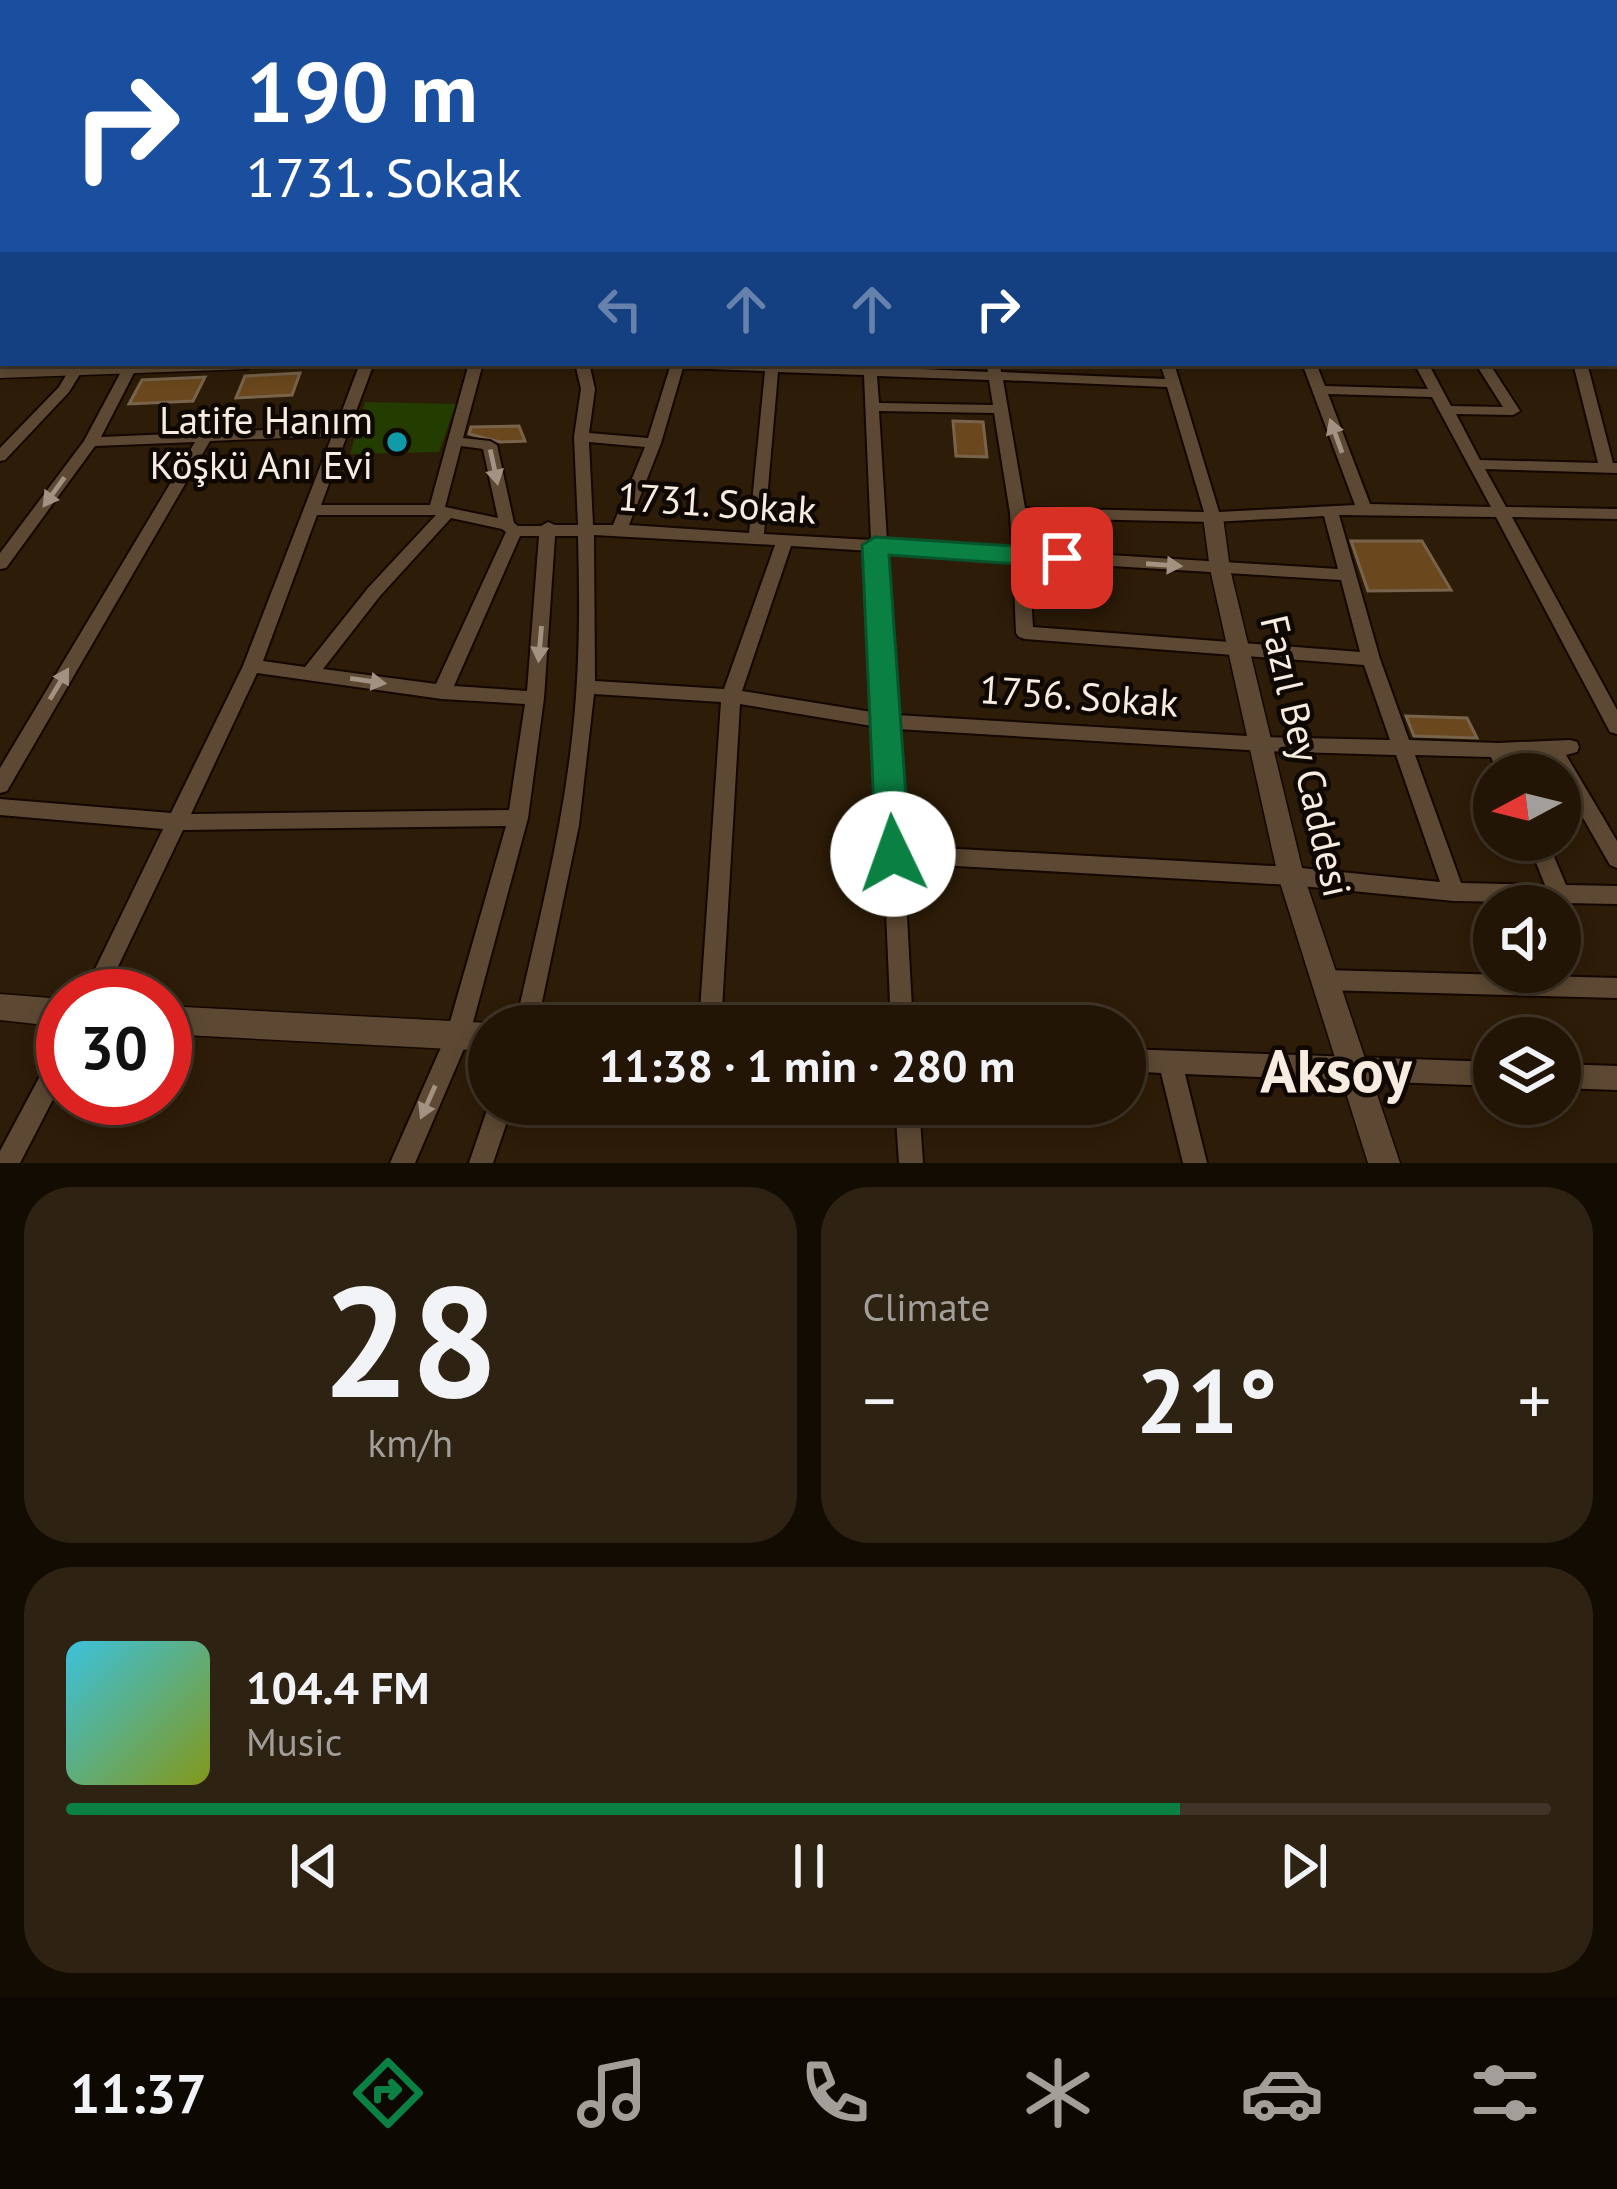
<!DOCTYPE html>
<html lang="en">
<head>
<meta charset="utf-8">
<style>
  :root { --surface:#221505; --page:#2e2213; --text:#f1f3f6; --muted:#a29f9a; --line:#3f3427; --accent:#0b8043 }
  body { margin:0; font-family:"PT Sans",sans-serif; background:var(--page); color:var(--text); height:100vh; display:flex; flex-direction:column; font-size:45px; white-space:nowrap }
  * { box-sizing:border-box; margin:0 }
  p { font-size:39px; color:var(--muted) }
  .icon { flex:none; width:66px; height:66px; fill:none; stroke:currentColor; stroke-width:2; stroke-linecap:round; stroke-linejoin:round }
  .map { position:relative; height:1163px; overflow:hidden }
  .details { display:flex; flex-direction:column; gap:24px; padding:24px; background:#130c03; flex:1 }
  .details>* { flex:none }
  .guide { position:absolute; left:0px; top:0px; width:1617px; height:366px; box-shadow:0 6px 18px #0003,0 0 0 3px var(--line); background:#1a4fa0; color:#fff; overflow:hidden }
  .needle { width:78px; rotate:263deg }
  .fabs { position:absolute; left:1473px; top:753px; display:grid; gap:24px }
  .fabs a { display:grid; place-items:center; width:108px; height:108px; border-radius:50%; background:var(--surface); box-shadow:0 6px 18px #0003,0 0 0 3px var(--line); font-size:60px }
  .speed { position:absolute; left:36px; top:969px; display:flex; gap:24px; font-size:60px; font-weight:700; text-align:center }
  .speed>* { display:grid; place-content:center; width:156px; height:156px; border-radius:50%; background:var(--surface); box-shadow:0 6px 18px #0003,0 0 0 3px var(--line); line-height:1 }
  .speed .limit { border:18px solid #d22; background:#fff; color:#111 }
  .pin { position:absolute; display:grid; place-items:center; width:102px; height:102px; color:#fff; margin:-51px; border-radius:24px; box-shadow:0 6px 18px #0006 }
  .me { position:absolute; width:132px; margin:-66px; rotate:357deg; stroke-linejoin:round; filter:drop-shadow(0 0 9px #0008) }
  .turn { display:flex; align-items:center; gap:42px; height:252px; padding:0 48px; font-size:54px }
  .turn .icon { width:156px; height:156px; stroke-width:2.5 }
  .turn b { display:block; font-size:84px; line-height:102px }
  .lanes { display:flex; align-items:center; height:114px; padding:0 48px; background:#0003; justify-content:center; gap:60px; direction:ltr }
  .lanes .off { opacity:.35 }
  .big { font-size:90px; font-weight:800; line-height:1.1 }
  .details .widget { flex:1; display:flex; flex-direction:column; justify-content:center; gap:18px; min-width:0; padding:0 42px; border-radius:48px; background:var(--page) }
  .details .dial { align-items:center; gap:0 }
  .dial b { font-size:156px; line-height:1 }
  .song { display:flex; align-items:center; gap:36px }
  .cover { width:144px; height:144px; border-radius:18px; background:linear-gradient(135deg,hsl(190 70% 55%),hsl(70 70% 35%)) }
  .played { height:12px; border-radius:6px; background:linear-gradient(90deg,var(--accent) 75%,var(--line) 75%) }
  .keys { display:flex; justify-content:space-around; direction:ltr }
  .heat { display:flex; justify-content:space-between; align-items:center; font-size:66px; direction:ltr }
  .details .tiles { flex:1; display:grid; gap:24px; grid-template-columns:1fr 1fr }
  .widget:last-child { grid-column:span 2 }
  .trip { position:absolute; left:468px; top:1005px; width:678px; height:120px; border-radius:60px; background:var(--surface); box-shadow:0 6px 18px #0003,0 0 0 3px var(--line); font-weight:800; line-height:120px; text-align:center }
  .tabs { display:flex; height:192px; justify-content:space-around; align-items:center; background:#0e0802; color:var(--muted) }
  .tabs .icon { width:84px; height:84px }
  .tabs .on { color:var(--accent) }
  .tabs b { font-size:54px; color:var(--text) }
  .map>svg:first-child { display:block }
</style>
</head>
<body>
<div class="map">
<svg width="1617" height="1163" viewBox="0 0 1617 1163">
  <rect width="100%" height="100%" fill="#2d1c07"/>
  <path fill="#233d01" d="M365 402 456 404 439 452 350 454Z"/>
  <path fill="#000e30" stroke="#4a5165" stroke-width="3" d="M813 0H1617V235L1614 3Z"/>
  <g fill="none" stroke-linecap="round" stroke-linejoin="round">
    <path stroke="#97c1fa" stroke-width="3" stroke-dasharray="8 6" stroke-linecap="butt" d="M931 3 937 0
      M1067 3 1084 0
      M1309 3 1346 0"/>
  </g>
  <path fill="#6a471c" stroke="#78644d" stroke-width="3" d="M300 373 292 395 236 398 245 376Z
    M205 377 193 401 129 404 142 380Z
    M953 421 983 422 987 457 956 456Z
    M519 426 525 441 500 442 469 434 471 427Z
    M1351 541H1422L1451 590 1368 591Z
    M1406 716 1467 718 1477 738 1414 736Z"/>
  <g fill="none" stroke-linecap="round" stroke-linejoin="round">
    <defs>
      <path id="minor" d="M14 0H22L23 3H15Z
        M46 0H89L76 3H33Z
        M99 0H108L106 3H97Z
        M195 0H204L201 3H192Z
        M426 0H446L454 3H434Z
        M500 0H508L506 3H498Z
        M543 0H552L550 3H541Z
        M730 0H762L763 1 748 3Z
        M0 16H3V22H0Z
        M3 28V36L0 37V29Z
        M0 61H3V67H0Z
        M3 82V90L0 89V83Z
        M3 103V110L0 111V104Z
        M0 131H3V137H0Z
        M0 180H3V186H0Z
        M3 247V255L0 256V248Z
        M3 272V282L0 283V273Z
        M73 363H87L69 392 5 460 0 461V448L59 387Z
        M130 363H149L135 371 101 437 336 427 360 363H374L321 505H430L469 363H483L463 438 490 441 497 445 514 523 518 526H541L548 522 555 525H578L574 437 581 389 575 363H589L595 389 589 433 648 438 670 367H658L651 363H779L863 367V363H877V367L988 372 986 363H1000L1001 372 1165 379 1160 363H1174L1219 512 1355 505 1302 363H1316L1325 386 1428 389 1414 363H1428L1451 406 1503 407 1475 363H1489L1520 411 1513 415 1456 414 1480 460 1598 463 1573 363H1587L1613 463H1617V473L1485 469 1506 507 1617 509V519L1512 517 1617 710V734L1610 732 1496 517 1339 515 1380 659 1409 740 1498 743 1570 740 1577 742 1579 747 1577 752 1566 755 1617 841V868L1610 865 1547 755 1510 757 1518 774H1498L1491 757 1415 755 1461 883 1545 885 1527 840H1547L1566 885 1617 886V904L1454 901 1291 885 904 863 913 1026H891L878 727 740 704 721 1026H699L721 702 594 694 579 825 537 1026H515C536 933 560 841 571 747 580 677 580 606 578 536H555L544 698 528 818 469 1037 415 1163H390L446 1036 506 826 183 830 104 996H82L163 829 0 815V799L171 813 243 666 332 436 210 441 7 791 0 793V768L195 442 95 446 6 568 0 569V553L84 441 123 368ZM683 368 765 371 749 533 629 525 661 443ZM778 372 864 375 871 540 764 534ZM877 376 989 380 993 405 879 403ZM1003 380 1167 387 1204 512 1025 508ZM1328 394 1432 397 1491 507 1370 504ZM879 411 994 413 1010 513 1012 549 887 541ZM589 442 645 447 613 525H593ZM461 446 483 449 498 518 445 507ZM317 515H436L368 588 305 667 263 661ZM1324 516 1338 569 1028 550 1026 518 1213 522ZM451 518 502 529 506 532 436 684 323 669 380 596ZM594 535 775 545 724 689 595 681ZM520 536H539L527 691 454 686ZM791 546 871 551 878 713 742 691ZM887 552 1013 560 1016 633 1019 637 1025 639 1364 665 1390 740 1264 737 896 715ZM1029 561 1341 580 1360 652 1033 627ZM257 673 442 699 525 704 509 810 191 814ZM897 729 1264 751 1396 755 1440 882 1291 867 903 846Z
        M1323 970 1617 978V998L1323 990 1315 987 1312 980 1315 973Z
        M63 1045V1080L20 1163H0V1151L55 1048Z
        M1125 1049 1494 1062V1086L1185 1074 1207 1163H1183L1161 1073 1125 1071Z
        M1560 1064 1617 1066V1090L1560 1088Z
        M489 1104H513L493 1163H469Z
        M895 1104H919L923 1163H899Z"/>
      <path id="tertiary" d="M1213 511 1223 517 1230 569 1304 876 1400 1163H1368L1278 876 1210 569 1203 517Z
        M0 994 63 999V1027L0 1020Z
        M165 1006 489 1023 497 1026H489V1051L165 1034Z"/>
      <path id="secondary" d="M3 164V176L0 177V165Z
        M87 363H258L248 369 0 378V366Z"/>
      <path id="primary" d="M770 0H784L786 3H772Z
        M1614 269 1617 270V282L1614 281Z"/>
    </defs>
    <use href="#minor" stroke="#140600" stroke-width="4"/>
    <use href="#tertiary" stroke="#140600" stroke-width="3"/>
    <use href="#secondary" stroke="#140600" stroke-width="3"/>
    <use href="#primary" stroke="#140600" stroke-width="3"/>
    <use href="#minor" fill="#5d4933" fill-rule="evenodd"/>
    <use href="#tertiary" fill="#5d4933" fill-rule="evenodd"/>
    <use href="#secondary" fill="#5d4933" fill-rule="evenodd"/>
    <use href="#primary" fill="#8c6f36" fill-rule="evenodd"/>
  </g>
  <defs><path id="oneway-solid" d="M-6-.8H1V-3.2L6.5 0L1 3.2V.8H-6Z" transform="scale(3)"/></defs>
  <g fill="#a39281">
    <use href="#oneway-solid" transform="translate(1336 436) rotate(-110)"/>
    <use href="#oneway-solid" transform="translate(494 467) rotate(78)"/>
    <use href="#oneway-solid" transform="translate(54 492) rotate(126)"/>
    <use href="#oneway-solid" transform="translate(1164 565) rotate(4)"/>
    <use href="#oneway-solid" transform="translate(540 644) rotate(95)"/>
    <use href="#oneway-solid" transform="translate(368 681) rotate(8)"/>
    <use href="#oneway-solid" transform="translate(59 684) rotate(-59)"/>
    <use href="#oneway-solid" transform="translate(428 1102) rotate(114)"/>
  </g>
  <path fill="#0b8043" stroke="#07532c" stroke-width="3" d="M875 537 1062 549 1075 558 1062 567 889 555 910 854 905 865 893 869 881 865 876 854 862 545Z"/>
  <circle fill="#0f9aa8" stroke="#0f0802" stroke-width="4.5" cx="397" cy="442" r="12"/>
  <g text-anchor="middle" stroke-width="9" stroke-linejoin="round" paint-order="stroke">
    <g font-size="39" fill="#f8ece0" stroke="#0f0802" text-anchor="end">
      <text x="373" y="434">Latife Hanım<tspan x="373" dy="45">Köşkü Anı Evi</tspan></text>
    </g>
    <g font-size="39" fill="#f8ece0" stroke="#0f0802">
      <text transform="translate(717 503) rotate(4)" y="14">1731. Sokak</text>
      <text transform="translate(1079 696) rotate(4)" y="14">1756. Sokak</text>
      <text transform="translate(1306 756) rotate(77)" y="14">Fazıl Bey Caddesi</text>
    </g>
    <g font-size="60" font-weight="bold" fill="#f8ece0" stroke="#0f0802">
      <text x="1336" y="1092">Aksoy</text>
    </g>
  </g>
</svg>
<div class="fabs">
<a><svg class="needle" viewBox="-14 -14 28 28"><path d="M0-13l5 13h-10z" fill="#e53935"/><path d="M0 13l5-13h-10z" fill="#a29f9a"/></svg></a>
<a><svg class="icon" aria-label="sound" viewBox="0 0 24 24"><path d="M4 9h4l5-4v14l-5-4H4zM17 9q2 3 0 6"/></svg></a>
<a><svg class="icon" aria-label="layers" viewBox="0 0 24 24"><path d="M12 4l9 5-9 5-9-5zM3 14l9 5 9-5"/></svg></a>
</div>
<div class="speed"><div class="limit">30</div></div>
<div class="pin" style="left:1062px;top:558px;background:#d93025"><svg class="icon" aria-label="arrive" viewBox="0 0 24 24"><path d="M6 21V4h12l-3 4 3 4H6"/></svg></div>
<svg class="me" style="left:893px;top:854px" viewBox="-20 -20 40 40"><circle r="19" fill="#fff"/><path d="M0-13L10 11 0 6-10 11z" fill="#0b8043"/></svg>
<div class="trip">11:38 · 1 min · 280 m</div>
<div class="guide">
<div class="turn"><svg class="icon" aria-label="right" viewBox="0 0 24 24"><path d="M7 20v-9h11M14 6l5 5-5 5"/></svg><div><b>190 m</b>1731. Sokak</div></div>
<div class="lanes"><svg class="icon off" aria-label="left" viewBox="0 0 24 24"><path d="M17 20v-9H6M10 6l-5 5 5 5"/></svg><svg class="icon off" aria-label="ahead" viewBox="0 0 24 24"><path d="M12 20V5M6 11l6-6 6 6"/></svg><svg class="icon off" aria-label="ahead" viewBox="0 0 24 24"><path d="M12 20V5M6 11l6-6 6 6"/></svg><svg class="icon" aria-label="right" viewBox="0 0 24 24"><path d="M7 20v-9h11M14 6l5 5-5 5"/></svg></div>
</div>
</div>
<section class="details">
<div class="tiles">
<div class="widget dial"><b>28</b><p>km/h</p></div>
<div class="widget"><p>Climate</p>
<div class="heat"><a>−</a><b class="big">21°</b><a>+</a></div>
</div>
<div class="widget">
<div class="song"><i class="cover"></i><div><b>104.4 FM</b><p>Music</p></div></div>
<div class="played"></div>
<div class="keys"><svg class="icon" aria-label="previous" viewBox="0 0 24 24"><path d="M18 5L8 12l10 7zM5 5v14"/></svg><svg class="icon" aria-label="pause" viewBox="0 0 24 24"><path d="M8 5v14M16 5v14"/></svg><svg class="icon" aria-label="next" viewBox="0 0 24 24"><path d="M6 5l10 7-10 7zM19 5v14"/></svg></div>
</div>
</div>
</section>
<nav class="tabs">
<b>11:37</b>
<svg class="icon on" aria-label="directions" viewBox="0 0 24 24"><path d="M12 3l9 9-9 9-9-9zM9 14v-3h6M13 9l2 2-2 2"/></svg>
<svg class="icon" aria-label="music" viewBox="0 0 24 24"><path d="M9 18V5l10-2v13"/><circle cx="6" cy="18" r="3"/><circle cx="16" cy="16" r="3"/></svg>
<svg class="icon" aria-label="phone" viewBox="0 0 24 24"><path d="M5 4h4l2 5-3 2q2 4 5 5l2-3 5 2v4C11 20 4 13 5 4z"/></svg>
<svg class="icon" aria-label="climate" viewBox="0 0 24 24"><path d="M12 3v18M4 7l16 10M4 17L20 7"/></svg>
<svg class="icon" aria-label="car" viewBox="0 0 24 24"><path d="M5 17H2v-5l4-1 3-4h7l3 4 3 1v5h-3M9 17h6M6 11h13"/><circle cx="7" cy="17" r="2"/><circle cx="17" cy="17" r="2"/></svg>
<svg class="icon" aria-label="filters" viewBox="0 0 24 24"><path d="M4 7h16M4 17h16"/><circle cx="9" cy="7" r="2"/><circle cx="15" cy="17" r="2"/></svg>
</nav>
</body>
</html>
